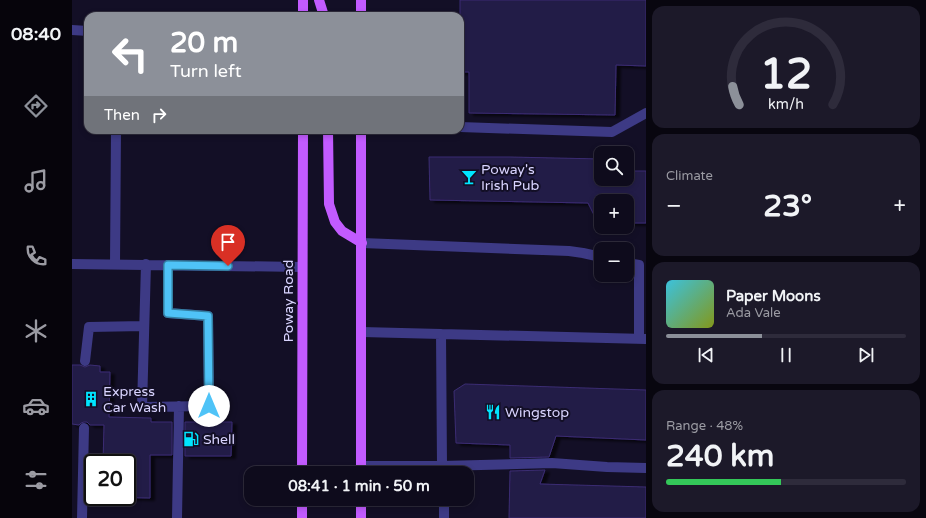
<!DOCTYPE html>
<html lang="en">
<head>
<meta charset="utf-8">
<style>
  :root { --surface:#0e0b1c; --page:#1c1929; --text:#f1f3f6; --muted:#9b9ba3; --line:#2e2b3b; --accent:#8c9099 }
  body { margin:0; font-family:"Varela Round",sans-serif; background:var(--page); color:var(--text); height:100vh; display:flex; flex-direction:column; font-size:15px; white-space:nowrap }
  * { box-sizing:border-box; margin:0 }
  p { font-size:13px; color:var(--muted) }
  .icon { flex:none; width:22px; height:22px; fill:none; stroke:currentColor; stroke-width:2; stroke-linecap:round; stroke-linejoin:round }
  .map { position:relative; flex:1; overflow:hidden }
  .drawer { display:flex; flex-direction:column; gap:6px; padding:6px; background:#08060f; width:280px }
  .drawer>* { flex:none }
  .banner { position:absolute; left:12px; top:12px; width:380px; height:122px; border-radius:12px; box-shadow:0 2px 6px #0003,0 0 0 1px var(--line); background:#8c9099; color:#fff; overflow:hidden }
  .buttons { position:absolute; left:522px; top:146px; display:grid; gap:8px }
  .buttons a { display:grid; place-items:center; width:40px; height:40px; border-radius:8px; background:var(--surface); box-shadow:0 2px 6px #0003,0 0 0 1px var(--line); font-size:20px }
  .speed { position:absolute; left:12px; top:454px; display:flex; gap:8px; font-size:20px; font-weight:700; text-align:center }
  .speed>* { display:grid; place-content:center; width:52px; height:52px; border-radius:50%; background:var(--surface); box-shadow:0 2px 6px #0003,0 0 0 1px var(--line); line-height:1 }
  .speed .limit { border:2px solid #111; border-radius:6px; background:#fff; color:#111 }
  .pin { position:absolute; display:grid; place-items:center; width:34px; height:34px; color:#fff; margin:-41px -17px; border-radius:50% 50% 50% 0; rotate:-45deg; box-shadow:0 0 4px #0007 }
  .pin .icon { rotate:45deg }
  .me { position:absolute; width:44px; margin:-22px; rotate:0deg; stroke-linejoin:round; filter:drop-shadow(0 0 3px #0008) }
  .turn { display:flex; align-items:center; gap:14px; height:84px; padding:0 20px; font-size:18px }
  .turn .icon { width:52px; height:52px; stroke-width:2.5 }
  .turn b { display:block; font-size:28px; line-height:34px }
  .then { display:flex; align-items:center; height:38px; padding:0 20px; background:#0003; gap:8px; font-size:15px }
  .big { font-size:30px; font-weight:700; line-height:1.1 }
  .drawer .card { flex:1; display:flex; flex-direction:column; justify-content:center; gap:6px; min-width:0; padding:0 14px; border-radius:12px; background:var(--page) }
  .drawer .dial { align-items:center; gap:0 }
  .dial svg { height:104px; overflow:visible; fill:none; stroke:var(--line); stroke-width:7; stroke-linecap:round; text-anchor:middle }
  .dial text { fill:var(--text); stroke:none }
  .song { display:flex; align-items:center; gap:12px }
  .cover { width:48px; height:48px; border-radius:6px; background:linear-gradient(135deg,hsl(190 70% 55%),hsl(70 70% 35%)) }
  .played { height:4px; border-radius:2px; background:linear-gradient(90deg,var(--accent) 40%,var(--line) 40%) }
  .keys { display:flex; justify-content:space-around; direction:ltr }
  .heat { display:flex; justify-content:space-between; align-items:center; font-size:22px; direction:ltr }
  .charge { height:6px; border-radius:3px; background:linear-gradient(90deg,#34c759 48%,var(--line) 0) }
  .trip { position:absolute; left:172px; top:466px; width:230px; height:40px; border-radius:12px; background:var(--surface); box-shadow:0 2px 6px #0003,0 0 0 1px var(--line); font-weight:700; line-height:40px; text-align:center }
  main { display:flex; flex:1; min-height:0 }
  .tabs { display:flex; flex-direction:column; width:72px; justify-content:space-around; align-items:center; background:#06040b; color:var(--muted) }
  .tabs .icon { width:28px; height:28px }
  .tabs .on { color:var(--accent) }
  .tabs b { font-size:18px; color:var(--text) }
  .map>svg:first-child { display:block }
</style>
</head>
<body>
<main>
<nav class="tabs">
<b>08:40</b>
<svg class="icon on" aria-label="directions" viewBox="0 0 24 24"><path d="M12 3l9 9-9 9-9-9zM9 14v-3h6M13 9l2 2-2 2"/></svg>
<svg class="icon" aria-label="music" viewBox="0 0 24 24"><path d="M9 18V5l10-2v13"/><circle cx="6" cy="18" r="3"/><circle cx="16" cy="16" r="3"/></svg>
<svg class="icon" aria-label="phone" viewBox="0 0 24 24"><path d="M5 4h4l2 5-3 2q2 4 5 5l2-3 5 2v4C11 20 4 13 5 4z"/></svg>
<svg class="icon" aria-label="climate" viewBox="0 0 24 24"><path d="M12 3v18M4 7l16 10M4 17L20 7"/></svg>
<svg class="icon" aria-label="car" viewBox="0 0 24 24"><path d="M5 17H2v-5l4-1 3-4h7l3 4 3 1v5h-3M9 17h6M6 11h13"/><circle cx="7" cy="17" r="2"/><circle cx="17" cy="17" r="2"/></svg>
<svg class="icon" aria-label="filters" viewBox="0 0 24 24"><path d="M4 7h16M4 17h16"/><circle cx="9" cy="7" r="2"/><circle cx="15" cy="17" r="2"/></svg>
</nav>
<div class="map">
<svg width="574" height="518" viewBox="0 0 574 518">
  <defs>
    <filter id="shadow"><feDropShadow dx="4.5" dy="2.5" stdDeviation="1" flood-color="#0009"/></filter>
  </defs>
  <rect width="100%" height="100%" fill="#130f26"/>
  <path fill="#241b47" stroke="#3b2d73" filter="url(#shadow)" d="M388 0H574V66L544 65 543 115 397 113V72H388Z
    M357 157H438L529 159V179H555V171H574V223H555V201H529V223H526L516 203 358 200Z
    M0 365H8L13 367 18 365 28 366V372H38L37 417 79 418V422H100V455H78V498L31 497H55V463H31L32 425H18L15 422H12L9 423 7 425 0 424Z
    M393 384 574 390V440L484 436 477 457 438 458V445L384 443 382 391Z
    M113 422H160L159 456H113Z
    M473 470 468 484 574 487V518H437L438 471Z"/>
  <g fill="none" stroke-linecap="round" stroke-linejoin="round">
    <path stroke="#3d3a85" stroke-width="10" d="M0 30 16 31
      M388 127 540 132 574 113
      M290 243 497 251 511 253 529 257
      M555 263 567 265V339
      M0 264 230 267
      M43 264 44 130
      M74 264 70 407 137 406 136 316 96 313V265
      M290 332 574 339
      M13 361 17 327 72 326
      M289 466H370L369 334
      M371 473 370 466 480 463 535 467 574 468
      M372 499V518
      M10 518 12 428
      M105 518 107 406"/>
    <path stroke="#c25bff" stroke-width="10" d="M231 0V16
      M247 0 252 16
      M289 0V16
      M256 130 257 204 263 222 270 231 290 243
      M230 473 231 130
      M289 473V130
      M289 499V518
      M230 518V499"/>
  </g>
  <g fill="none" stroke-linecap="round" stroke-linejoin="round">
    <defs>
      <path id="route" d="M137 406 136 316 96 313V265L156 266"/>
    </defs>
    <use href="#route" stroke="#337fa1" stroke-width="10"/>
    <use href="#route" stroke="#4fc3f7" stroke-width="7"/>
  </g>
  <defs>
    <symbol id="bar-bare" viewBox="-9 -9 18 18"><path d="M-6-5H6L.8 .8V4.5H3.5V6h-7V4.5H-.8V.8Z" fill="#00e5ff" stroke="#130f26" stroke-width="2.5" paint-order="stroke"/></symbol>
    <symbol id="building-bare" viewBox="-9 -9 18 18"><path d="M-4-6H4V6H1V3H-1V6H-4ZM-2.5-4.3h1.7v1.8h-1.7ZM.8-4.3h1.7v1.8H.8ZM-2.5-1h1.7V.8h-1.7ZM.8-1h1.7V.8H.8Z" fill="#00e5ff" stroke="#130f26" stroke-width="2.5" paint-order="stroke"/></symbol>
    <symbol id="restaurant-bare" viewBox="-9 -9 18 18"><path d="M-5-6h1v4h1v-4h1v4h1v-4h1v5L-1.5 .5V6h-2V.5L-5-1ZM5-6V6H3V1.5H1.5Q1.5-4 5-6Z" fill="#00e5ff" stroke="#130f26" stroke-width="2.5" paint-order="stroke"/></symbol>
    <symbol id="fuel-bare" viewBox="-9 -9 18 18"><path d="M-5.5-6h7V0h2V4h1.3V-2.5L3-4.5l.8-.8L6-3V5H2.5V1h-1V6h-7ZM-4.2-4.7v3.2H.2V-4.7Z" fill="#00e5ff" stroke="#130f26" stroke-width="2.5" paint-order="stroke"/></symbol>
  </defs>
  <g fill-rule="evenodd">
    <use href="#bar-bare" x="386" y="166" width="22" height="22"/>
    <use href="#building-bare" x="8" y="388" width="22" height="22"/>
    <use href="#restaurant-bare" x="410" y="401" width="22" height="22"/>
    <use href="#fuel-bare" x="108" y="428" width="22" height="22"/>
  </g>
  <g text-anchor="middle" stroke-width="4" stroke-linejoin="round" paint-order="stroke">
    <g font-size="14" fill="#d9d4ff" stroke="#130f26" text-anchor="start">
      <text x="409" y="174">Poway's<tspan x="409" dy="16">Irish Pub</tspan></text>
      <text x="31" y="396">Express<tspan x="31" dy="16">Car Wash</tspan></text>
      <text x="433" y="417">Wingstop</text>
      <text x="131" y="444">Shell</text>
    </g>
    <g font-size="14" fill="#d9d4ff" stroke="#130f26">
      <text transform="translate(216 301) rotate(-90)" y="5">Poway Road</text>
    </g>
  </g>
</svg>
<div class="buttons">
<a><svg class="icon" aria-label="search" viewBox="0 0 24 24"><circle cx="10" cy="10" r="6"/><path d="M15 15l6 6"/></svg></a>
<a>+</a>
<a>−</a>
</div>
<div class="speed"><div class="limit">20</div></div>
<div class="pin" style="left:156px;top:266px;background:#d93025"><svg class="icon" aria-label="arrive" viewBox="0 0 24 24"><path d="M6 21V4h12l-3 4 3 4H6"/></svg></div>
<svg class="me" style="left:137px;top:406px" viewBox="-20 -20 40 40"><circle r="19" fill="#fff"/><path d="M0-13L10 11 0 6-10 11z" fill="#4fc3f7"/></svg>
<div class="trip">08:41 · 1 min · 50 m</div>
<div class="banner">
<div class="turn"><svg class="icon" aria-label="left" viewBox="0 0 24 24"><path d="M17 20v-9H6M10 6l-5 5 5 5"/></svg><div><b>20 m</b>Turn left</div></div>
<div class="then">Then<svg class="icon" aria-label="right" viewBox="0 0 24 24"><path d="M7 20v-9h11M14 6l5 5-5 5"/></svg></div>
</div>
</div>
<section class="drawer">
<div class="card dial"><svg viewBox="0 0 100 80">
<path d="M14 69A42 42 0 1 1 86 69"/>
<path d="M14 69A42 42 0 0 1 9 55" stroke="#8c9099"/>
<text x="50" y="56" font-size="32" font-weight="700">12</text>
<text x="50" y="72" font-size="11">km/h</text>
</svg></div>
<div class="card"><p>Climate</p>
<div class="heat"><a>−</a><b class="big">23°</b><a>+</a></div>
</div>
<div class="card">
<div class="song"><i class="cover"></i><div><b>Paper Moons</b><p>Ada Vale</p></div></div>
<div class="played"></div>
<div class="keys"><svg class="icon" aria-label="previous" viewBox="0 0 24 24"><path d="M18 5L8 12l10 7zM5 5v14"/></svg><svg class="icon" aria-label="pause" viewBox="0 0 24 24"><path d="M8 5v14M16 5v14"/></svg><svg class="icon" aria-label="next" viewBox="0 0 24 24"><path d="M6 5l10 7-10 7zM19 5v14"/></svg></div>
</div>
<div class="card"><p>Range · 48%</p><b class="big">240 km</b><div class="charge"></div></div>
</section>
</main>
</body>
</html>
